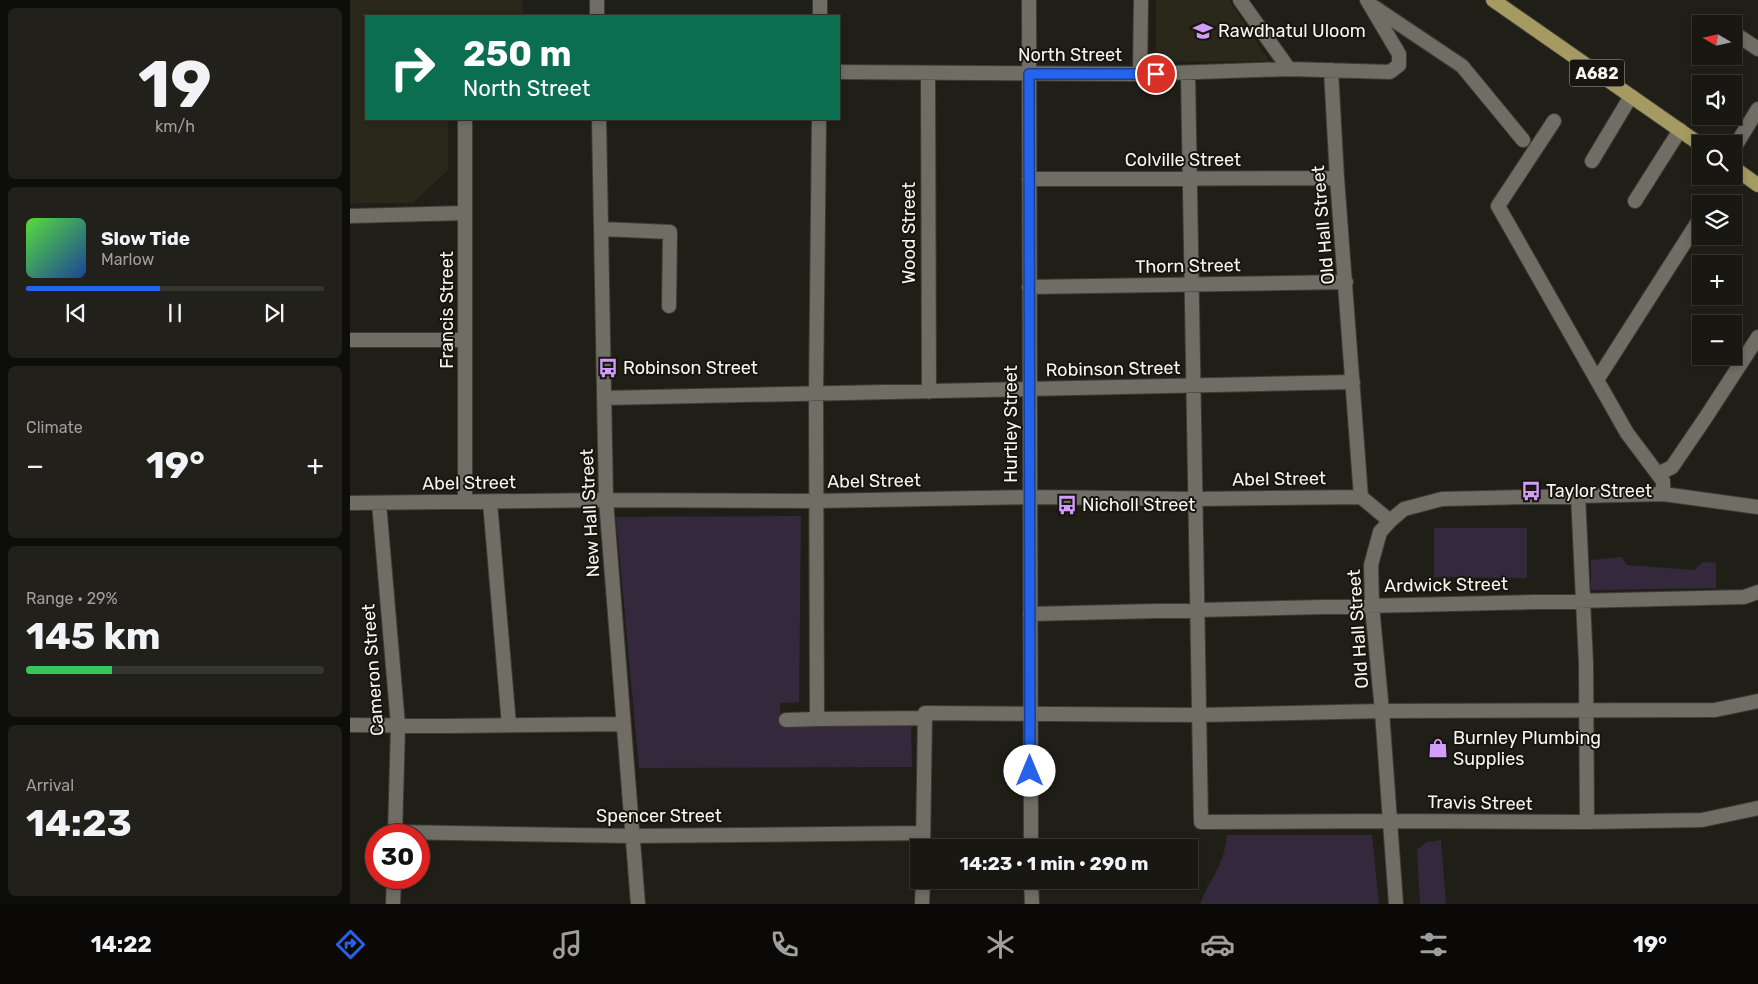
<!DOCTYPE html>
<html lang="en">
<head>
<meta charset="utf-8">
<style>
  :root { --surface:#181711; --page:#21201a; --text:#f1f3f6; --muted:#9f9f9f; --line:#363631; --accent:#2563eb }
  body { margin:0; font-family:Rubik,sans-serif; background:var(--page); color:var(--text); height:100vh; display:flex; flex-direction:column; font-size:19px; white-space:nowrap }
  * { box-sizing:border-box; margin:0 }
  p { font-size:16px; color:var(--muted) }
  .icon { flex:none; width:28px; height:28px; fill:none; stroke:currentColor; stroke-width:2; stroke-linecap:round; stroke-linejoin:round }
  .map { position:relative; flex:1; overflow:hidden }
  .details { display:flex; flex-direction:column; gap:8px; padding:8px; background:#0d0d09; width:350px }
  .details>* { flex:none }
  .top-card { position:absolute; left:15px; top:15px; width:475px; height:105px; border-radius:0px; box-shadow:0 2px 8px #0003,0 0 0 1px var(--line); background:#0b6e4f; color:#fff; overflow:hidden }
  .needle { width:32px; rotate:279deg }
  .fabs { position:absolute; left:1342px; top:15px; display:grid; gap:10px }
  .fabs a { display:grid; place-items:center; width:50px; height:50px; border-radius:0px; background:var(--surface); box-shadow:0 2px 8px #0003,0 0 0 1px var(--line); font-size:25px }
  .speed { position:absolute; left:15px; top:824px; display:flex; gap:10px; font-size:25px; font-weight:700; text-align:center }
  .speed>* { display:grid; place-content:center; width:65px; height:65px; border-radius:50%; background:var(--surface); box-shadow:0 2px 8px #0003,0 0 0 1px var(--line); line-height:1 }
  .speed .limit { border:8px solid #d22; background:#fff; color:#111 }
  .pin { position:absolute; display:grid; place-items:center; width:42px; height:42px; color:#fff; margin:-21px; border:2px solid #fff; border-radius:50%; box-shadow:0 1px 5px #0007 }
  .me { position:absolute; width:55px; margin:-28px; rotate:0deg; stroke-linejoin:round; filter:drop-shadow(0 0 4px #0008) }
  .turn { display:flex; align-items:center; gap:18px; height:105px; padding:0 15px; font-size:22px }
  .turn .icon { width:65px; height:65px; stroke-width:2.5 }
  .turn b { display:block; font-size:35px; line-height:42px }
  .big { font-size:38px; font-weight:700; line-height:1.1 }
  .details .widget { flex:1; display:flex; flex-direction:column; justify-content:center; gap:8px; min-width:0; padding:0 18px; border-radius:8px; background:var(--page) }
  .details .dial { align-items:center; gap:0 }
  .dial b { font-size:65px; line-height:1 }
  .song { display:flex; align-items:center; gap:15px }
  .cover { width:60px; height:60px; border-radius:8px; background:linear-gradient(135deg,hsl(110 70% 55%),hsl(220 70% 35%)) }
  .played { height:5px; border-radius:2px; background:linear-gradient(90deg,var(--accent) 45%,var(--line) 45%) }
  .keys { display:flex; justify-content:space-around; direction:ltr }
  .heat { display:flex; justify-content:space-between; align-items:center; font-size:28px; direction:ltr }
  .charge { height:8px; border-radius:4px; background:linear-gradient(90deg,#34c759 29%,var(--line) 0) }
  .trip { position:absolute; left:560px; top:839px; width:288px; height:50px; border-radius:0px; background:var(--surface); box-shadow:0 2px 8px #0003,0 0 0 1px var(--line); font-weight:700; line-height:50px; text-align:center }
  .dock { display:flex; height:80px; justify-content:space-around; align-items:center; background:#0a0907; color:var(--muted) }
  .dock .icon { width:35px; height:35px }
  .dock .selected { color:var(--accent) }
  .dock b { font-size:22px; color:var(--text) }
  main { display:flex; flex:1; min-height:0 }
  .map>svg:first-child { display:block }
</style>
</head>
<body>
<main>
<section class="details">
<div class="widget dial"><b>19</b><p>km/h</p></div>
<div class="widget">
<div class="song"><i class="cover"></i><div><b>Slow Tide</b><p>Marlow</p></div></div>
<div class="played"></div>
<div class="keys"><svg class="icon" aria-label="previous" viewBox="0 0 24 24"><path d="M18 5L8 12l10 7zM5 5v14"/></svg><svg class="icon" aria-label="pause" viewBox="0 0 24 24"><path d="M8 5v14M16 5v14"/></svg><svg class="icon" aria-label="next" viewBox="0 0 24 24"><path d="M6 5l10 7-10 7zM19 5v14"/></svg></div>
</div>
<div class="widget"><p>Climate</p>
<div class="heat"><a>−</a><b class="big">19°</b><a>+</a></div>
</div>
<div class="widget"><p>Range · 29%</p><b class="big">145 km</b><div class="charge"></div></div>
<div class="widget"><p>Arrival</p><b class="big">14:23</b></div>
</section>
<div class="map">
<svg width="1408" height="904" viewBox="0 0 1408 904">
  <rect width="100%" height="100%" fill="#201f17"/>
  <path fill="#2a281a" d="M0 0H172L173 16H16V119H98V170L63 203H0Z
    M806 0H879L919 61 806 62Z"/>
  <path fill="#34293c" d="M451 516 449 702 430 703 431 725 561 724 562 767 289 768 266 517Z
    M1084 528H1177V578L1084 577Z
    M1272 557 1277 565 1344 570 1353 562 1366 563V588L1241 590V560Z
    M877 835H1022L1029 904H838H850C861 877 874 866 877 835Z
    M1091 840 1096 904H1070L1067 850 1077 842Z"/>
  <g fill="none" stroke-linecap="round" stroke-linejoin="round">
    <defs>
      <path id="minor" d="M247 0V16
        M679 0 681 848
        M890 0 939 69
        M1024 7 1112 66 1173 140
        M470 16V0
        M1384 33 1408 49
        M981 70 987 178 1011 497
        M489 72 790 74 939 69 1040 72 1049 65V54L1017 0
        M578 74 579 392
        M790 74 791 0
        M838 74 851 822 1041 821 1237 822 1352 820 1408 808
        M115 119V502
        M249 119 256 500 288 904
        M469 119 466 395 467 719 575 718
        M1204 121 1148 206 1277 433 1313 481V494
        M1384 148 1408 109
        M1242 161 1281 96
        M679 179 987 178
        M1285 201 1330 130
        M0 216 115 213
        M251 229 320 232 319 306
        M679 287 996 282
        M0 340H115
        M1247 380 1351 217
        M254 398 1003 382
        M1308 474 1322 467 1356 417 1408 337
        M1228 495 1236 663 1237 822
        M140 502 159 725
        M0 503 256 500 467 501 680 497 845 499 1011 497 1040 521
        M29 503 48 725 45 835
        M680 614 1394 597 1408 592
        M436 720 467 719
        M0 725 99 726 273 724
        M45 832 284 836 573 833
        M573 848 575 713 849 715 1032 711 1365 710 1408 701
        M681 880 682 904
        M43 904 44 878
        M572 904 573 880
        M1046 904 1032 711 1022 606 1021 565 1030 532 1040 521 1054 509 1092 499 1313 494 1408 507"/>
      <path id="primary" d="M1143 0 1351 145
        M1384 168 1408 185"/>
    </defs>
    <use href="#minor" stroke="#3e3c38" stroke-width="16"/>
    <use href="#primary" stroke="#3e3c38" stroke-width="16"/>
    <use href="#minor" stroke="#6f6d64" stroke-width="14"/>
    <use href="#primary" stroke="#a49a62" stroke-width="14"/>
  </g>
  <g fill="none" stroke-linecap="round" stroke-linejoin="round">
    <defs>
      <path id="route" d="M680 771 679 74H806"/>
    </defs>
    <use href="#route" stroke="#184099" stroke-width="12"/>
    <use href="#route" stroke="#2563eb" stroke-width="9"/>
  </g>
  <defs>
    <symbol id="school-bare" viewBox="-9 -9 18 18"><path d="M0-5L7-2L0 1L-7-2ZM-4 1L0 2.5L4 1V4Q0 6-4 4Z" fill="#d29dfd" stroke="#17150e" stroke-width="2.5" paint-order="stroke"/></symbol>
    <symbol id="bus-bare" viewBox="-9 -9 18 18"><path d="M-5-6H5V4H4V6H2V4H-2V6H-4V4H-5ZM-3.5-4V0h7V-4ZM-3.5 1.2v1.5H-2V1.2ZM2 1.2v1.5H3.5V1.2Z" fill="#d29dfd" stroke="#17150e" stroke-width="2.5" paint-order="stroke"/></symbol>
    <symbol id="shop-bare" viewBox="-9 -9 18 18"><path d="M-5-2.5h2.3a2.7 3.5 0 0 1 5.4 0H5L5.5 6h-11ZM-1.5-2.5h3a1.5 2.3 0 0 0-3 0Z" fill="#d29dfd" stroke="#17150e" stroke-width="2.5" paint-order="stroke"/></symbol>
  </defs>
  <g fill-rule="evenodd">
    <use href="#school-bare" x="839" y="17" width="28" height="28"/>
    <use href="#bus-bare" x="244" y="354" width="28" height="28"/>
    <use href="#bus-bare" x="1167" y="477" width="28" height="28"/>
    <use href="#bus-bare" x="703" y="491" width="28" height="28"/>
    <use href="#shop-bare" x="1074" y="734" width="28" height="28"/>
  </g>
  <g text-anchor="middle" stroke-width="4" stroke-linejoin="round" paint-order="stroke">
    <rect fill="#17150e" stroke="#b3b2ac" stroke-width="1" x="1219.5" y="59.5" width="55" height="27" rx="4"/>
    <g font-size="16" font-weight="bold" fill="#f6f5f0">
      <text x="1247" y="79">A682</text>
    </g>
    <g font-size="18" fill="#f6f5f0" stroke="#17150e" text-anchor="start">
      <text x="868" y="37">Rawdhatul Uloom</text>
      <text x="273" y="374">Robinson Street</text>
      <text x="1196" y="497">Taylor Street</text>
      <text x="732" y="511">Nicholl Street</text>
      <text x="1103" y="744">Burnley Plumbing<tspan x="1103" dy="21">Supplies</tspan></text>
    </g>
    <g font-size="18" fill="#f6f5f0" stroke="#17150e">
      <text x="720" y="61">North Street</text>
      <text x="833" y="166">Colville Street</text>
      <text transform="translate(973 225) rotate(-95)" y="6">Old Hall Street</text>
      <text transform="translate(559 233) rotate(-90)" y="6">Wood Street</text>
      <text transform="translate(838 266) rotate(-1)" y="6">Thorn Street</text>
      <text transform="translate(97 310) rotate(-90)" y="6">Francis Street</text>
      <text transform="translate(763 369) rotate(-1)" y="6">Robinson Street</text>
      <text transform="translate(661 424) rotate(-90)" y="6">Hurtley Street</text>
      <text transform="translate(929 479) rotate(-1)" y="6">Abel Street</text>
      <text transform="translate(524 481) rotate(-1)" y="6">Abel Street</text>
      <text transform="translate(119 483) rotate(-1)" y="6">Abel Street</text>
      <text transform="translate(240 513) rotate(-93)" y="6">New Hall Street</text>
      <text transform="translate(1096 585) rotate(-1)" y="6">Ardwick Street</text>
      <text transform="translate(1008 629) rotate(-94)" y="6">Old Hall Street</text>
      <text transform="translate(23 670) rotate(-94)" y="6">Cameron Street</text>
      <text transform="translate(1130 803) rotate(1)" y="6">Travis Street</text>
      <text x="309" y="822">Spencer Street</text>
    </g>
  </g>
</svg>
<div class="fabs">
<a><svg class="needle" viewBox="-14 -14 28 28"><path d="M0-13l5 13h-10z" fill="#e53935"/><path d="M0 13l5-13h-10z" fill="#9f9f9f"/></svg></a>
<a><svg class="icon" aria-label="sound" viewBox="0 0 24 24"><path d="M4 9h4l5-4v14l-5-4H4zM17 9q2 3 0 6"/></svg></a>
<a><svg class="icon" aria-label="search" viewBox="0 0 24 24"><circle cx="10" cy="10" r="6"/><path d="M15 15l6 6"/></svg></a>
<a><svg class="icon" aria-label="layers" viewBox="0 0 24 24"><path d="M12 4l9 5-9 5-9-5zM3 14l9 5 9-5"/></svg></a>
<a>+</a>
<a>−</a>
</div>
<div class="speed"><div class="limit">30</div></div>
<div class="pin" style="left:806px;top:74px;background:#d93025"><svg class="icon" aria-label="arrive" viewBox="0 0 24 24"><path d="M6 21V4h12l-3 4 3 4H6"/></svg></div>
<svg class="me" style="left:680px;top:771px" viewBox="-20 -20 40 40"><circle r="19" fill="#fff"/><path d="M0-13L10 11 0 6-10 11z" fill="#2563eb"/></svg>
<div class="trip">14:23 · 1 min · 290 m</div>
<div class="top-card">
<div class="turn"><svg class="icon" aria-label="right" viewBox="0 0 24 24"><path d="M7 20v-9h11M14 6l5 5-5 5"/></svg><div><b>250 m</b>North Street</div></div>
</div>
</div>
</main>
<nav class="dock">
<b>14:22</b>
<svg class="icon selected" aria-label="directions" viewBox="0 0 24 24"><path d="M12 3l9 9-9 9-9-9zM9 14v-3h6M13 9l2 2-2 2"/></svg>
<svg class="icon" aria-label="music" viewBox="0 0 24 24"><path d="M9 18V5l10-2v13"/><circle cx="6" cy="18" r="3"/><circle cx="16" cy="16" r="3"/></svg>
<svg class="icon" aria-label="phone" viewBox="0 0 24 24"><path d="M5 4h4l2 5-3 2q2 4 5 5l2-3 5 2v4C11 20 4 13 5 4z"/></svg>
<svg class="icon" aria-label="climate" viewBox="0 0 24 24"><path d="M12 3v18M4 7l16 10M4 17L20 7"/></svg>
<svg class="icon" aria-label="car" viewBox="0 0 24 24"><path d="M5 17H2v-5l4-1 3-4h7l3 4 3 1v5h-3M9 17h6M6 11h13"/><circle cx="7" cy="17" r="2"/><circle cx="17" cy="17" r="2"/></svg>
<svg class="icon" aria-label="filters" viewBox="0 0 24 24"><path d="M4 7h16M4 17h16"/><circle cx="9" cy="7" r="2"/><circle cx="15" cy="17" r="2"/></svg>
<b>19°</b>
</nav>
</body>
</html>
